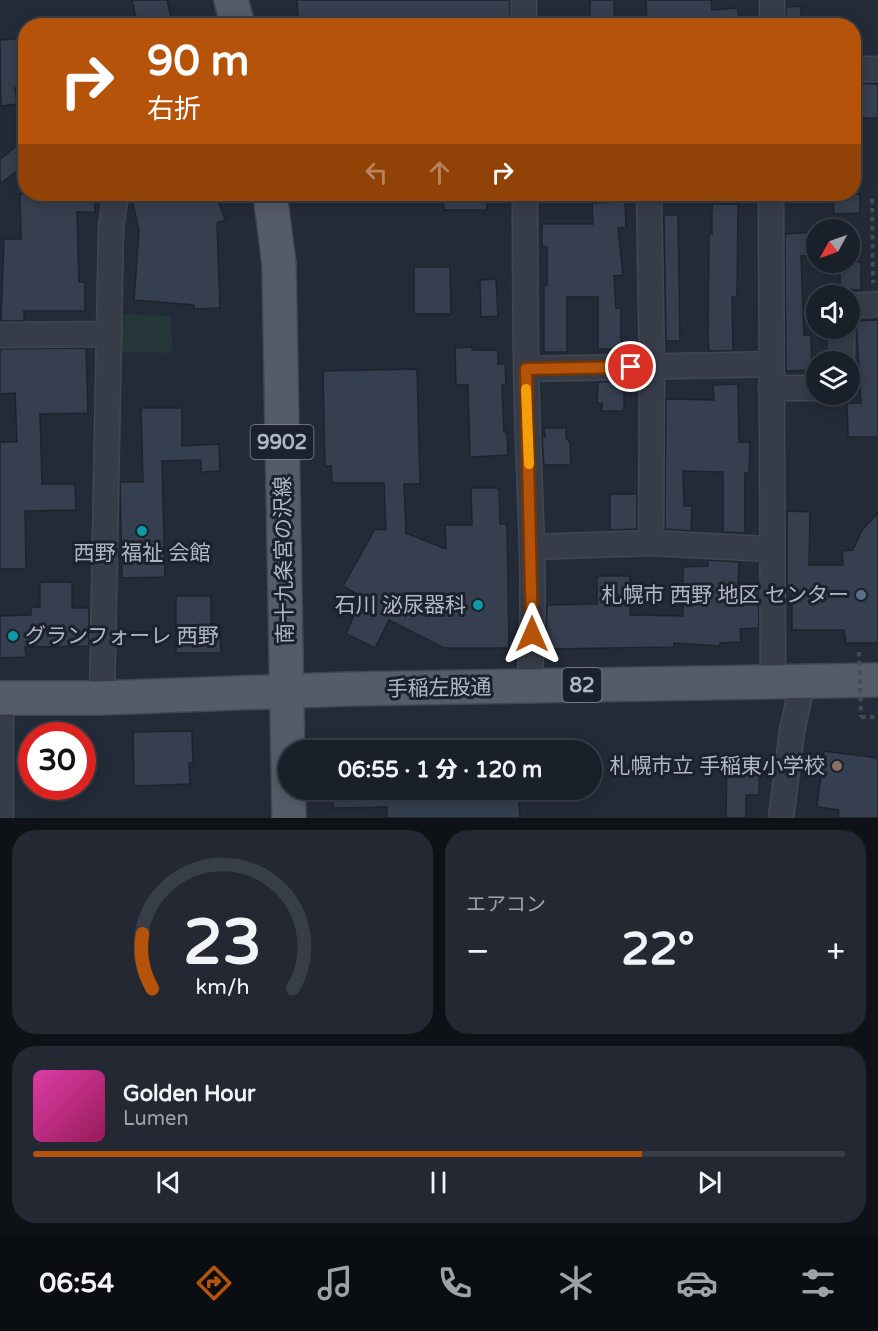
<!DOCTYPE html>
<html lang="ja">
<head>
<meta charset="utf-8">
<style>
  :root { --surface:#1a202a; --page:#232832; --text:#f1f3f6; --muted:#9fa3a8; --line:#383e47; --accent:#b45309 }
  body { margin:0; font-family:"Varela Round","Noto Sans JP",sans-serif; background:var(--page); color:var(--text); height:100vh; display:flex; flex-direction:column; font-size:22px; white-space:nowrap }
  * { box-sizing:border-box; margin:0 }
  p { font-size:20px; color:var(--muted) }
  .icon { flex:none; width:33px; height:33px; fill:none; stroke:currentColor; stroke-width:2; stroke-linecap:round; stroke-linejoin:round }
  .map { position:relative; height:818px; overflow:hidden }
  .side { display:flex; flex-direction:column; gap:12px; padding:12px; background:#0e1217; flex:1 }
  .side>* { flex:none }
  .banner { position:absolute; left:18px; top:18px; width:843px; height:183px; border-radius:24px; box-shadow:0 3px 15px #0003,0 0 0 2px var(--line); background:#b45309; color:#fff; overflow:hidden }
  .needle { width:39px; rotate:230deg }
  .tools { position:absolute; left:806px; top:219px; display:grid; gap:12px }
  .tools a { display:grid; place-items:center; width:54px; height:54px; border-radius:50%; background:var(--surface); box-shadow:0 3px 15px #0003,0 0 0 2px var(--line); font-size:30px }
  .speed { position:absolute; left:18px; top:722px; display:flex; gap:12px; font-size:30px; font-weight:700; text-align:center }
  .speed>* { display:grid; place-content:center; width:78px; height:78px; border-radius:50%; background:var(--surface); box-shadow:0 3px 15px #0003,0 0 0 2px var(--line); line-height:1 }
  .speed .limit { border:9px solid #d22; background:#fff; color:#111 }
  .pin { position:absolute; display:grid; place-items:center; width:51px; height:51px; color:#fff; margin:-26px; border:3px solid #fff; border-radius:50%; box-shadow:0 2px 6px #0007 }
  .me { position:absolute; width:66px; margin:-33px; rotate:0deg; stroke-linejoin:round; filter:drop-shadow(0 0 4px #0008) }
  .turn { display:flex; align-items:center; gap:21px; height:126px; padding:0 30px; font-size:27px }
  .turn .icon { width:78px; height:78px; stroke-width:2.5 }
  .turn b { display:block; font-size:42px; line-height:51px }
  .lanes { display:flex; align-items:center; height:57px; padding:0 30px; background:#0003; justify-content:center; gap:30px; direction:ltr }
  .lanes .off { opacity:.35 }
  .big { font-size:45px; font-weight:800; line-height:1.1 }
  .side .tile { flex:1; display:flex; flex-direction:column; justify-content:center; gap:9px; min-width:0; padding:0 21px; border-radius:24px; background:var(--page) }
  .side .dial { align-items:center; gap:0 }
  .dial svg { height:156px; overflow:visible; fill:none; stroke:var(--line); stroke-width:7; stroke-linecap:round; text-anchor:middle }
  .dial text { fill:var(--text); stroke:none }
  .song { display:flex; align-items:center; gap:18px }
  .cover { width:72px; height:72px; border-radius:9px; background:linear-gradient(135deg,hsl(320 70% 55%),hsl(330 70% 35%)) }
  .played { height:6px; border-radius:3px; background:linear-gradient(90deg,var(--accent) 75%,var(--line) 75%) }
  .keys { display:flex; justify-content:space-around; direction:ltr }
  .heat { display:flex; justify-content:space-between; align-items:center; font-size:33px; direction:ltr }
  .side .tiles { flex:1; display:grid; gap:12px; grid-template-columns:1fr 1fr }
  .tile:last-child { grid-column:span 2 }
  .trip { position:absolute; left:278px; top:740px; width:324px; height:60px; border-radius:30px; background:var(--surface); box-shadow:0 3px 15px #0003,0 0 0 2px var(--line); font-weight:800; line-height:60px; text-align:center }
  .tabs { display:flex; height:96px; justify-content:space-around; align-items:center; background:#0a0d11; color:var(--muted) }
  .tabs .icon { width:42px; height:42px }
  .tabs .current { color:var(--accent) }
  .tabs b { font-size:27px; color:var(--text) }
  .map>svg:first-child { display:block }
</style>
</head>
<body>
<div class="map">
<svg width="878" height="818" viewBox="0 0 878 818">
  <rect width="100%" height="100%" fill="#232b38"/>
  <path fill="#253639" d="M118 314 170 316 173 353 119 352Z"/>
  <path fill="#353f4f" stroke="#1e242f" stroke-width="1.5" d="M132 0H167L173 26H138Z
    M297 0H510V26H308V22H298Z
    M590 0H614L615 26H590Z
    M646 0H711L712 10 738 8 739 26H647Z
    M801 6V26H786V7Z
    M26 38V87L15 88 17 104 1 106 0 40Z
    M859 83 878 84V118H859Z
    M26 139V164L0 184V159Z
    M20 194H94L95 212H77L79 282H85V311H24V321H1L4 239H21Z
    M131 194H216L225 220 217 223 220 308 194 309V305L134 300 139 230Z
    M443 194H487V210H444Z
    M833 194H860V213L834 214Z
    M625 202 626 227 618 228 623 275 614 276 616 308H621V349H598V297H567V352H544V285H547V247L542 246V224H593L592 203Z
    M712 204H738L737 296 732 297 733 351H709L708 341 709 234H712Z
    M664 215H678L680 341H666Z
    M816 232V255L801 256 804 335H811L812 370 786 371 785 234Z
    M840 262H861V290L840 289Z
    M414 267H450L451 314H414Z
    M496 279 498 316 481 317 480 280Z
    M878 320V437H848L847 403H861L856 321Z
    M472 347V350H498V364H505L506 385H502L504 432H507L508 455 470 457 468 385H456L455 348Z
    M86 348 88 413 40 414 42 484H75L76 510 25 511 26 569H0V442H17L15 393 0 394V349Z
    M417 369 420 484H404L406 533 446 549 445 525H472L471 488H499L500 524H507L509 648H444L389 620 375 648 346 634 362 597 343 586 375 529 386 530 384 483H332L331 466H325L323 371Z
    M624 381V411H602V403H597L598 382Z
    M738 384 739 442H750L749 473H745V533L723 532V472L683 471 684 506H692L691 531 665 529 666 399 714 400 713 385Z
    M141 408H182V446L219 444 220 471 201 472V460L162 461 165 577 122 578 120 482H143Z
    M544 428H566V438L570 442 571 465H544L542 437H545Z
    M610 494H637V529L610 530Z
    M787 511 810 512 809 565H843L842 551 853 550 862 530 878 513V643H846L844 630H792V593H787Z
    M708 560 739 562 738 584H758L759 628 740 629 741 642 720 643V646L674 643V647L546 649 547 605 597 604V576H630V615L683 616V567L708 566Z
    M40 582H72V608H89V646L25 647 26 657 0 658V616L31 615V607H40Z
    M176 596H211V624H220L221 653H176Z
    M192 731 193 763H189L190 784 134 786 133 732Z
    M824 751 878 758V818H838L839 810 817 807Z
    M727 760H760L759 795H746V818H726Z
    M333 789H467V800L519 799 520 818H387V807L333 808Z"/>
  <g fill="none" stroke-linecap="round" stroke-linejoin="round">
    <defs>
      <path id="street" d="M524 0V26
        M772 26V0
        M854 69H878
        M525 194C525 276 525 358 528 440 531 522 536 605 529 686
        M649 194 652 366 651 543
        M771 194 773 682
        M849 306 878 304
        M0 335 110 334
        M842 362V328
        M526 369 771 364
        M771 388H816
        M532 547 651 543 771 549
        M1 698V818
        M102 698 111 227 116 194
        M781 818 792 731 803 681"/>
      <path id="primary" d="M231 0 238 26
        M270 194 279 264 289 818
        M0 698H102L347 689 878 680"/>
    </defs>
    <use href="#street" stroke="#404652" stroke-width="27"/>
    <use href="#primary" stroke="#404652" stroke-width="36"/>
    <path stroke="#3e4f52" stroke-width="4" stroke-dasharray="4.5 4.5" stroke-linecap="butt" d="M872 199 873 283
      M861 717H878"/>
    <use href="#street" stroke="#363d49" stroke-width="24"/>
    <use href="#primary" stroke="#555c69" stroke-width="33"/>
    <path stroke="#3e4f52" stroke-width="4" stroke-dasharray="4.5 4.5" stroke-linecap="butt" d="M859 652 861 717"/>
  </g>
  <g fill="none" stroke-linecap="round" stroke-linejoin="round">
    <defs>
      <path id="route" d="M532 634 526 369 631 367"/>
    </defs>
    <use href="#route" stroke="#753606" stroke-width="15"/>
    <use href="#route" stroke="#b45309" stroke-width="10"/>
    <path stroke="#f59e0b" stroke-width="10" d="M526 389 529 464"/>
  </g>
  <g fill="#0f9aa8" stroke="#1c222d" stroke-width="2">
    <circle cx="142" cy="531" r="6"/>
    <circle cx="478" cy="605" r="6"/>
    <circle cx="13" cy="636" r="6"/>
  </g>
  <circle fill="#5c6f8a" stroke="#1c222d" stroke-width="2" cx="861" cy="595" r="6"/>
  <circle fill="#8d6e63" stroke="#1c222d" stroke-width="2" cx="837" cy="766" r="6"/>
  <g text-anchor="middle" stroke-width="6" stroke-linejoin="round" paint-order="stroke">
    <g fill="#1c222d" stroke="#848b97" stroke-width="1.5">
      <rect x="250.5" y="425" width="63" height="34" rx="4.5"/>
      <rect x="562.5" y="668" width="39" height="34" rx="4.5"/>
    </g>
    <g font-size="20" font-weight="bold" fill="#b1b8c5">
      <text x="282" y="449">9902</text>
      <text x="582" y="692">82</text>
    </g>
    <g font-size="21" fill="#b1b8c5" stroke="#1c222d" text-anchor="end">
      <text x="142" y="560" text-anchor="middle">西野 福祉 会館</text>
      <text x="849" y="602">札幌市 西野 地区 センター</text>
      <text x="466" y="612">石川 泌尿器科</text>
      <text x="25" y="643" text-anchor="start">グランフォーレ 西野</text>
      <text x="825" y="773">札幌市立 手稲東小学校</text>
    </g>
    <g font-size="21" fill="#b1b8c5" stroke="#1c222d">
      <text transform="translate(284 560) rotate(-91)" y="7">南十九条宮の沢線</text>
      <text transform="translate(439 688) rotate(-1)" y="7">手稲左股通</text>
    </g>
  </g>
</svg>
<div class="tools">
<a><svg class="needle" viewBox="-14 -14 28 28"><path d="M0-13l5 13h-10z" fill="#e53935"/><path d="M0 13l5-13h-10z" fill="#9fa3a8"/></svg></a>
<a><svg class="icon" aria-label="sound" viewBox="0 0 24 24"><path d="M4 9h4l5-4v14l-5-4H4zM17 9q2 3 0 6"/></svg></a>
<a><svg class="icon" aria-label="layers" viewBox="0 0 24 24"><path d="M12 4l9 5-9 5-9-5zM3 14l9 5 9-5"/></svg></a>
</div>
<div class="speed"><div class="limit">30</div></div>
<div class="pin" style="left:631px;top:367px;background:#d93025"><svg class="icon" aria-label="arrive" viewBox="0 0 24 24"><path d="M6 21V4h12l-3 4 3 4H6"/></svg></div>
<svg class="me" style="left:532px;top:634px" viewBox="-20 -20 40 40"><path d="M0-17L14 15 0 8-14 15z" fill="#b45309" stroke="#fff" stroke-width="4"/></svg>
<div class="trip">06:55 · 1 分 · 120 m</div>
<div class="banner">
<div class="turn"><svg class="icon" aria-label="right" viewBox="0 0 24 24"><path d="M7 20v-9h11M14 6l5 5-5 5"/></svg><div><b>90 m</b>右折</div></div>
<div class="lanes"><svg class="icon off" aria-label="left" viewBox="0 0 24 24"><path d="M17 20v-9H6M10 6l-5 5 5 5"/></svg><svg class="icon off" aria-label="ahead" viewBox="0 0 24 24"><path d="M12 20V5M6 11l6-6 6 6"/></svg><svg class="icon" aria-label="right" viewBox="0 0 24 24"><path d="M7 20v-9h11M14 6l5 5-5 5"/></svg></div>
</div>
</div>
<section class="side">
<div class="tiles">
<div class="tile dial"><svg viewBox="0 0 100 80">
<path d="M14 69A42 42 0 1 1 86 69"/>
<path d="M14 69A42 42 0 0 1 9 41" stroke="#b45309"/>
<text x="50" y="56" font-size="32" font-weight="700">23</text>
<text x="50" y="72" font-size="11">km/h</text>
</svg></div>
<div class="tile"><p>エアコン</p>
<div class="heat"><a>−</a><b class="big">22°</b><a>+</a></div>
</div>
<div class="tile">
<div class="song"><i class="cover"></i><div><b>Golden Hour</b><p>Lumen</p></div></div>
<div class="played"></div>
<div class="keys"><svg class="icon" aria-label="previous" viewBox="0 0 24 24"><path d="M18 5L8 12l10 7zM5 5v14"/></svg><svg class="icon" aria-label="pause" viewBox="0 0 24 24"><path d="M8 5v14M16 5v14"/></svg><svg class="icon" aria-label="next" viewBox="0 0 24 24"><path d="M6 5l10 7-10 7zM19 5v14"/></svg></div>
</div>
</div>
</section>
<nav class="tabs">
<b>06:54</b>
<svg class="icon current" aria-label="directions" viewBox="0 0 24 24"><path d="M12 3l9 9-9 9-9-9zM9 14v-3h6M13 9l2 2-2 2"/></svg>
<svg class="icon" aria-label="music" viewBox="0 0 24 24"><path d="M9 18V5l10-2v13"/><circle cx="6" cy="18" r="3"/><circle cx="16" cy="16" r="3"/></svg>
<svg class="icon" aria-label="phone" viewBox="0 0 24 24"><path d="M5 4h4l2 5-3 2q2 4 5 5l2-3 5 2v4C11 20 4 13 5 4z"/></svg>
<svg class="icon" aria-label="climate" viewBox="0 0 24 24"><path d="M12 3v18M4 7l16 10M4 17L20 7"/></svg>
<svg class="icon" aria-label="car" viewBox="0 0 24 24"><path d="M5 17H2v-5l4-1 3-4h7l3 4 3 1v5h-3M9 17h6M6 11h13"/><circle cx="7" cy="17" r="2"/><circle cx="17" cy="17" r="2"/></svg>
<svg class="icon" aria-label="filters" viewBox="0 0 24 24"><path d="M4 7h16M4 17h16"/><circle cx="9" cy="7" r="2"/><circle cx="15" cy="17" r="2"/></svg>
</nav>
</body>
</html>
